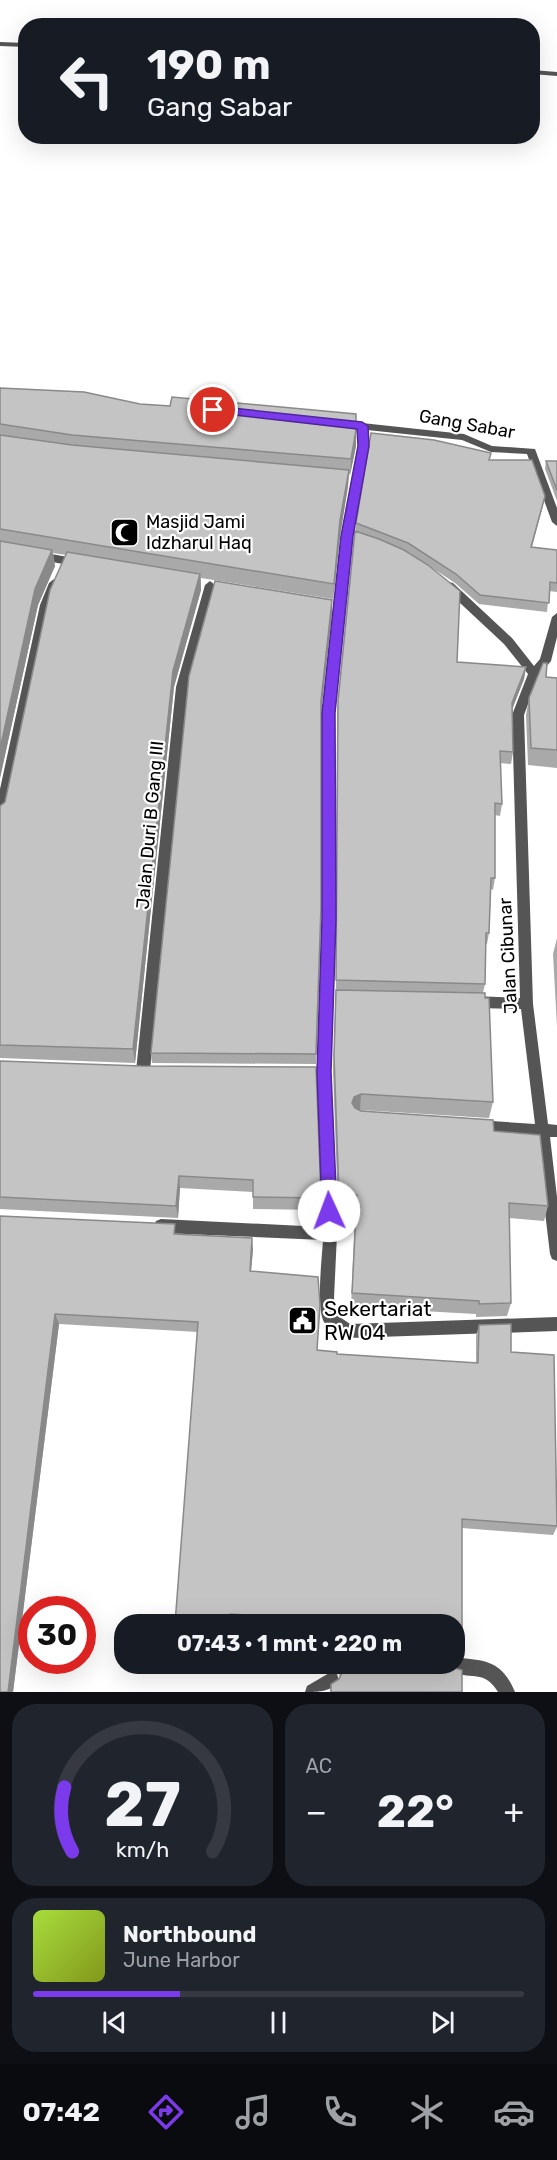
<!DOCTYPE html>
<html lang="id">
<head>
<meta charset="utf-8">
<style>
  :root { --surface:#171b24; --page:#20242c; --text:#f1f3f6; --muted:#9ea1a6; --line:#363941; --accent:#7c3aed }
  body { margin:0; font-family:Rubik,sans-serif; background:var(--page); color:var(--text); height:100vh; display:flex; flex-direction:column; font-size:22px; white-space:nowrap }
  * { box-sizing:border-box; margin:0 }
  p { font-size:20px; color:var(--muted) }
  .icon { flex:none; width:33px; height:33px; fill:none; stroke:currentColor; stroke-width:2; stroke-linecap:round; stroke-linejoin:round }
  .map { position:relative; height:1692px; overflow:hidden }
  .sheet { display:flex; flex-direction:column; gap:12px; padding:12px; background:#0d0f14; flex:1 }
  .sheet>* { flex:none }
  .top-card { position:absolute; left:18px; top:18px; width:522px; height:126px; border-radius:24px; box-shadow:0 6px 24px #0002; background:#171b24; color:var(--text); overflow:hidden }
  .speed { position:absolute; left:18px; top:1596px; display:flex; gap:12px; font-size:30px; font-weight:700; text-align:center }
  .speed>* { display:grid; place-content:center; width:78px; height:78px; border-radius:50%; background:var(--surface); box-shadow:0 6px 24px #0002; line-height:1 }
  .speed .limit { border:9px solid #d22; background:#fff; color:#111 }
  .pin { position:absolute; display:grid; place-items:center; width:51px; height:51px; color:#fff; margin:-26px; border:3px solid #fff; border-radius:50%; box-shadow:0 2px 6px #0007 }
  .me { position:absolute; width:66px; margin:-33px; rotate:358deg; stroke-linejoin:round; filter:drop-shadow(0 0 4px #0008) }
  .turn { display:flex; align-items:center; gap:21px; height:126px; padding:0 30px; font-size:27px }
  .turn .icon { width:78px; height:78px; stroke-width:2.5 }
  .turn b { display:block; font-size:42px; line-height:51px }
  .big { font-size:45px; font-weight:700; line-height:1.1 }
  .sheet .widget { flex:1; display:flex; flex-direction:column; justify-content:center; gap:9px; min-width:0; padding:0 21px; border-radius:24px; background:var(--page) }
  .sheet .dial { align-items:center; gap:0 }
  .dial svg { height:156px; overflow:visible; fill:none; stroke:var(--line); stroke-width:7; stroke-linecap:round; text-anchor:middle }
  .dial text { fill:var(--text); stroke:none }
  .song { display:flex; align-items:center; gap:18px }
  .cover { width:72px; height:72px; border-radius:9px; background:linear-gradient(135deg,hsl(80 70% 55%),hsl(70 70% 35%)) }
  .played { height:6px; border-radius:3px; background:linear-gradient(90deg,var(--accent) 30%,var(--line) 30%) }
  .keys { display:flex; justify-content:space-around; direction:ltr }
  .heat { display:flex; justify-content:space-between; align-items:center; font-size:33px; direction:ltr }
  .sheet .tiles { flex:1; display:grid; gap:12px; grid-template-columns:1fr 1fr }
  .widget:last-child { grid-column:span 2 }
  .trip { position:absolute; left:114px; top:1614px; width:351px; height:60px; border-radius:24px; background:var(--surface); box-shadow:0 6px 24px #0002; font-weight:700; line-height:60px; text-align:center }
  .dock { display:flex; height:96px; justify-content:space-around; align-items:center; background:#090b0e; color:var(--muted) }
  .dock .icon { width:42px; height:42px }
  .dock .on { color:var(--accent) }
  .dock b { font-size:27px; color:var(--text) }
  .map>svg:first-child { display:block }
</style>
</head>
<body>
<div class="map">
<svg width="557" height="1692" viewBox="0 0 557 1692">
  <rect width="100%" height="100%" fill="#fff"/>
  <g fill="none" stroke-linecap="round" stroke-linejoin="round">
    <path fill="#555" fill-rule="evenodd" d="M459 1658C488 1660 503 1663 515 1692H498C485 1670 473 1680 453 1672L451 1666 454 1664V1660Z
      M331 1672 337 1674 339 1680C333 1692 318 1692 305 1692L307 1686Z"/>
    <path fill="#555" fill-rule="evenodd" d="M0 42 26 43V47L0 46Z
      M532 70 557 72V76L532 74Z
      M362 423 464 434 492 446 535 449 557 508V526L552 522 527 454 491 452 462 440 367 430 368 446 352 536 335 713V917L331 1072 337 1234 334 1298 337 1315 350 1324 557 1317V1331L348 1338C341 1335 328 1329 324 1322 316 1308 322 1258 323 1240L161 1233 156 1231 154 1226 156 1221 161 1219 323 1227 317 1072 323 917V713L342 536 358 446 357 429 352 426 354 424Z
      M40 552 79 559 84 563 79 567 36 559 35 556 36 553Z
      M54 579 59 583 50 605 6 816 4 819 0 821V789L40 605 49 583Z
      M210 581 215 585 188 687 150 1071 148 1075 143 1077 138 1075 136 1071 176 687 205 585Z
      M449 582 453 583 512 638 534 666 540 659 552 617 557 613V637L551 661 539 675 524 715 533 1004 548 1124 557 1125V1137H550L557 1197V1261L552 1259 550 1254 536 1136 477 1132 472 1130 470 1126 472 1122 477 1120 535 1124 521 1009 474 1008 469 1006 468 1002 469 998 474 996 520 998 512 715 528 674 504 644 445 589 444 586Z"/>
  </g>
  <path fill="#a9a9a9" d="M0 388 140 404 356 446 350 475 349 474 348 486 340 536 333 599 201 578V590L174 687 135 1063 0 1058V806L5 802 66 555 53 553 55 566 38 605 0 778Z
    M491 460 545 496 543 505 532 547 557 550V592L549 591 547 612 479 604 455 583 408 552 404 550 457 662 526 667 524 679 512 709 513 752 511 764 500 763 502 804 500 816 495 815V878L493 890 491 889 489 933 487 944H485V984L483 993 493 1102 489 1118 360 1110 494 1131 548 1206 544 1221 509 1218 511 1303 507 1316 476 1317V1314L351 1307 355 1210H338L333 1072 336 991 337 713 356 523Z
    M546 461H557V501L545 469Z
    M332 612 321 710V906L316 1064 152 1063 151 1053Z
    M546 677 557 678V768L528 765 526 715 529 698Z
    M557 938V1026L553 954Z
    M0 1061 321 1198 320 1210 253 1209V1192L180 1188 178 1218 0 1209Z
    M0 1216 176 1234 253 1249 251 1271 317 1350 337 1354 476 1363V1336L479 1325 511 1352 557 1527 553 1535 462 1528V1649L459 1656 454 1658V1624H286L231 1621 198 1332 59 1324 13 1692H0Z
    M332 1664H453L462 1692H330L331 1684 339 1679 340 1677 338 1672 331 1670Z"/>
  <path fill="#898989" d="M356 430V446L350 475 351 459Z
    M349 470 348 486 340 536 333 599 334 584 340 520Z
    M545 496 543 505 529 556 531 547Z
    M52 550 55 566 38 605 0 778V749L35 589Z
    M200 574 201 590 174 687 135 1063 133 1049 173 671Z
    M332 600V612L321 713V701Z
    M526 667 524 679 510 715 512 703Z
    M361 1094 360 1110 353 1113 352 1103 354 1097Z
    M179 1176 180 1188 178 1218 176 1206Z
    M252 1238 253 1249 250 1283V1271Z
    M55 1314 59 1324 13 1692H8Z
    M462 1649 459 1656 454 1658 455 1652Z"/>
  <path fill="#c4c4c4" stroke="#898989" stroke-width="1.5" d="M0 388 84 392 140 404 170 406 172 397 356 414V430L351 459 72 435 0 424Z
    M371 433 434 440 491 453 489 460H532L545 496 531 547 557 550V583L550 582 549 603 480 595 456 574 408 543 356 523Z
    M0 435 72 445 349 470 340 520 334 584 0 529Z
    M546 461H557V490Z
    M355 531 379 539 404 550 428 565 460 591 457 662 526 667 512 703 513 752 500 751 502 804 495 803V878H491L489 933H486L485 984 336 980 338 701Z
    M0 541 52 550 35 589 0 749Z
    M67 552 200 574 173 671 133 1049 0 1045V806L5 802 50 590Z
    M215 581 332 600 321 701V906L316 1054 151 1053 189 676Z
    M543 663H547L546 677 557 678V750L531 748 529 698Z
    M336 990 485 993V998H489L493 1102 361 1094 354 1097 352 1103 355 1108 361 1111 493 1120 494 1131 540 1135 548 1206 509 1203 511 1303 479 1304V1301L352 1293 357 1195H339L334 1056Z
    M0 1061 141 1066 316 1067 321 1198 253 1197V1180L179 1176 176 1206 0 1197Z
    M0 1216 175 1224 174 1234 252 1238 250 1271 318 1277 320 1305 317 1350 337 1352V1354L478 1363 479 1325 511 1324V1352L554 1355 557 1526 462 1519V1649L454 1653V1624H334V1620L230 1614 229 1624H175L198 1322 55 1314 8 1692H0Z
    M333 1664H453L455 1668 462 1670V1692H331V1684L339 1679 342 1673 339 1665Z"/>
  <path fill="#7c3aed" stroke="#51269a" stroke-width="1.5" d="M213 406 362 422 368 426 369 446 353 536 335 713 336 918 331 1072 337 1211 335 1216 329 1218 324 1216 322 1211 317 1072 322 918V713L341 536 358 446 357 429 209 412V407Z"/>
  <defs>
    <symbol id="mosque-square" viewBox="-11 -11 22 22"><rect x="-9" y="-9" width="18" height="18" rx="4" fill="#000" stroke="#fff"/><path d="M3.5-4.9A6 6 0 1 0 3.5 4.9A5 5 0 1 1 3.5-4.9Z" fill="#fff"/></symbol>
    <symbol id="civic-square" viewBox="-11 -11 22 22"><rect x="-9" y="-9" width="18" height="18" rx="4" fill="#000" stroke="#fff"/><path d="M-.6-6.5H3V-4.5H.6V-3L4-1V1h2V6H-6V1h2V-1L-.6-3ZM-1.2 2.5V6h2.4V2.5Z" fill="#fff"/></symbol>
  </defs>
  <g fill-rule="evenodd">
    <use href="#mosque-square" x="108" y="516" width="33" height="33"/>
    <use href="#civic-square" x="286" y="1304" width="33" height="33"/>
  </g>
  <g text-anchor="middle" stroke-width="4.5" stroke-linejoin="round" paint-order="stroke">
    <g font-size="18" fill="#000" stroke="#fff">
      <text transform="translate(467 424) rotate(10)" y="6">Gang Sabar</text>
      <text transform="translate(150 825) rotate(-85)" y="6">Jalan Duri B Gang III</text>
      <text transform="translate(508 956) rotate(-93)" y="6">Jalan Cibunar</text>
    </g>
    <g font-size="18" fill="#000" stroke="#fff" text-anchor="start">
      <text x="146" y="528">Masjid Jami<tspan x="146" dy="21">Idzharul Haq</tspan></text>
    </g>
    <g font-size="21" fill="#000" stroke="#fff" text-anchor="start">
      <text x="324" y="1316">Sekertariat<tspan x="324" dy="24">RW 04</tspan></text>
    </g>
  </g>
</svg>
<div class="speed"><div class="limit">30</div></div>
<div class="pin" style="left:213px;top:410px;background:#d93025"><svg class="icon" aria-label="arrive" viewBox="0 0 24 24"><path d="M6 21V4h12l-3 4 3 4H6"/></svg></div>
<svg class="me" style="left:329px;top:1211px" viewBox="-20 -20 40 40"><circle r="19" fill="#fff"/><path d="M0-13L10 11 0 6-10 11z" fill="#7c3aed"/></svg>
<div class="trip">07:43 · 1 mnt · 220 m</div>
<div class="top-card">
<div class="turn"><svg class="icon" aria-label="left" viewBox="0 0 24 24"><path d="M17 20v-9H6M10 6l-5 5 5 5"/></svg><div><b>190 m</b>Gang Sabar</div></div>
</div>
</div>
<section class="sheet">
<div class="tiles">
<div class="widget dial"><svg viewBox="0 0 100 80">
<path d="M14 69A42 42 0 1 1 86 69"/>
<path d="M14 69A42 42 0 0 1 10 36" stroke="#7c3aed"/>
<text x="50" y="56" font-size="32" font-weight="700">27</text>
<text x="50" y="72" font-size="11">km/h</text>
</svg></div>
<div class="widget"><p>AC</p>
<div class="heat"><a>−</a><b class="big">22°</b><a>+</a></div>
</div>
<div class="widget">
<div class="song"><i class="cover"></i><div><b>Northbound</b><p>June Harbor</p></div></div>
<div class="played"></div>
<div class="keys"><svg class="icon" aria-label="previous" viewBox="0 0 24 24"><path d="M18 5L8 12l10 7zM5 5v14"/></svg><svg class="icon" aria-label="pause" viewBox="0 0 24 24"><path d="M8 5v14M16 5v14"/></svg><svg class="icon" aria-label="next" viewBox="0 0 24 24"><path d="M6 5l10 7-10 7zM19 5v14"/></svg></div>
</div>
</div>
</section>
<nav class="dock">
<b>07:42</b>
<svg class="icon on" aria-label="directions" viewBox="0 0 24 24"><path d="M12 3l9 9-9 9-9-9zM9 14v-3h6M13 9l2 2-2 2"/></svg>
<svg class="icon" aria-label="music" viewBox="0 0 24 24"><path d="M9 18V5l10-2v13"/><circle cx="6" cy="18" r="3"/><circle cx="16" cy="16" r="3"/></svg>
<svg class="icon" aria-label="phone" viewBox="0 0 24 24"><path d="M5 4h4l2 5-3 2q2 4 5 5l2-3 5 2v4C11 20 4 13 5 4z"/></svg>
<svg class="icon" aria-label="climate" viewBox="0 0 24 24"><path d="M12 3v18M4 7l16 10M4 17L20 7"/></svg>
<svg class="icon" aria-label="car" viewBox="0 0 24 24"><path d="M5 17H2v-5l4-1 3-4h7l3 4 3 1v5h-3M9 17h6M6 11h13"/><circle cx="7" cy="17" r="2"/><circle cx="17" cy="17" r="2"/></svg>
</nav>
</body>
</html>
